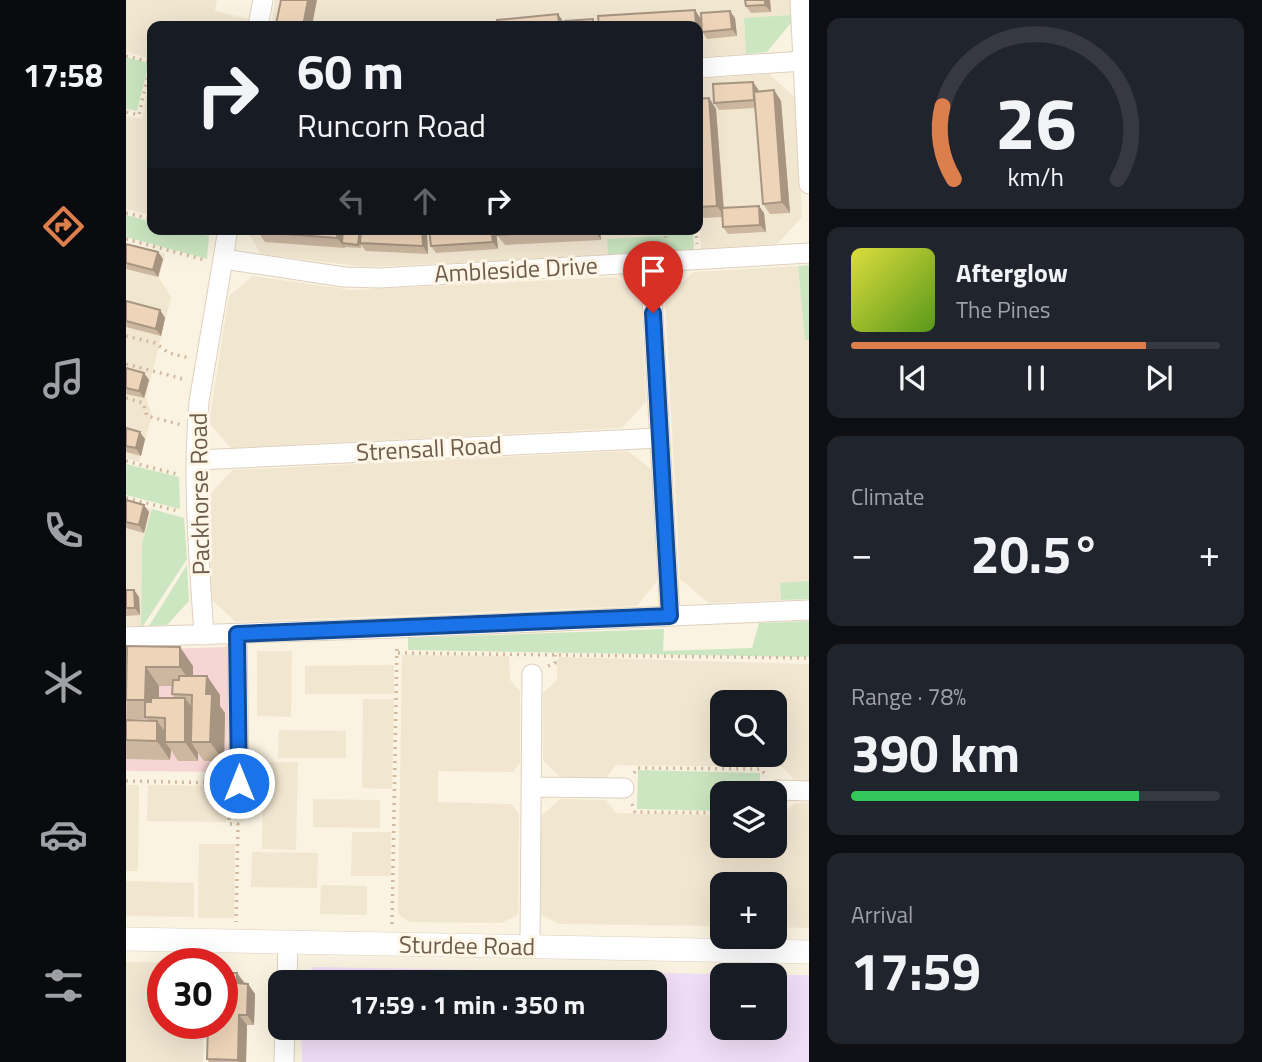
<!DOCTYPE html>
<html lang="en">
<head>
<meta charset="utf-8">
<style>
  :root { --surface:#171b24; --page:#20242c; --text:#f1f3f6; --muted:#9ea1a6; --line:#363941; --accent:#dd7e4d }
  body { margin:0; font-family:"Titillium Web",sans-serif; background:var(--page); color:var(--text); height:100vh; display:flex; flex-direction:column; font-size:26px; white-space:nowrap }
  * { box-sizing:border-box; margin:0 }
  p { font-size:23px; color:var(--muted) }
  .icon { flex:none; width:38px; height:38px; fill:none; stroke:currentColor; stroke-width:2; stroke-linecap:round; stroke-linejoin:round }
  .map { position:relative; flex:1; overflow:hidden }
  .details { display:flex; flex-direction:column; gap:18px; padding:18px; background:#0d0f14; width:453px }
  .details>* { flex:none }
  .banner { position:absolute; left:21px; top:21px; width:556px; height:214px; border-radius:14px; box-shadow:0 7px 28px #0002; background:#171b24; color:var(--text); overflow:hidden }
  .controls { position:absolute; left:584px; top:690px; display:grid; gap:14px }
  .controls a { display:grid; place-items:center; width:77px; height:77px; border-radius:14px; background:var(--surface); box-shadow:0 7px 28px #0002; font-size:35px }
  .speed { position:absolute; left:21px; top:948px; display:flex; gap:14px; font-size:35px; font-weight:700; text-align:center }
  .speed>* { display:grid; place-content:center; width:91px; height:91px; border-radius:50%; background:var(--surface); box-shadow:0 7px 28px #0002; line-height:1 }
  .speed .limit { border:10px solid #d22; background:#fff; color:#111 }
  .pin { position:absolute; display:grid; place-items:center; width:60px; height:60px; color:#fff; margin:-72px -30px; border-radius:50% 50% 50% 0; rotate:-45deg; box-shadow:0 0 7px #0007 }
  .pin .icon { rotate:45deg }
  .me { position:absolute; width:77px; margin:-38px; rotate:0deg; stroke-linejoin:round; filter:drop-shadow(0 0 5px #0008) }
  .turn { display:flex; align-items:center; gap:24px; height:147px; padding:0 35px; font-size:32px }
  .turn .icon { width:91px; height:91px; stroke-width:2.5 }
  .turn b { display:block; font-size:49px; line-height:60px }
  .lanes { display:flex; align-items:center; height:66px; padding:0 35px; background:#0003; justify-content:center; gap:35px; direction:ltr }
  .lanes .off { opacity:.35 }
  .big { font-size:52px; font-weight:700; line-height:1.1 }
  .details .widget { flex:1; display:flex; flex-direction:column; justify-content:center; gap:10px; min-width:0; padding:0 24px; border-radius:14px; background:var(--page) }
  .details .dial { align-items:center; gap:0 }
  .dial svg { height:182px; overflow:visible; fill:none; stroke:var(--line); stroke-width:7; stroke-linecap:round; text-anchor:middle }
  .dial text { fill:var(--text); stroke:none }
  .song { display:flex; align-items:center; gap:21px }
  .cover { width:84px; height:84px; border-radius:10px; background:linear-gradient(135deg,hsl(60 70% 55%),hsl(90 70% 35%)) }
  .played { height:7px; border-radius:4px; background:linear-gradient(90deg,var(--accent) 80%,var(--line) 80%) }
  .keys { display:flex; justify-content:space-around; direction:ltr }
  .heat { display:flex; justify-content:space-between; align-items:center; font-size:38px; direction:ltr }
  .charge { height:10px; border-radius:5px; background:linear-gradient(90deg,#34c759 78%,var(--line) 0) }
  .trip { position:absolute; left:142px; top:970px; width:399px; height:70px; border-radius:14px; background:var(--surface); box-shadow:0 7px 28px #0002; font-weight:700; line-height:70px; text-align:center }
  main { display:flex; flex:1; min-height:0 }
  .tab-bar { display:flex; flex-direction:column; width:126px; justify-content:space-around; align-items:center; background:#090b0e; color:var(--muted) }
  .tab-bar .icon { width:49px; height:49px }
  .tab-bar .current { color:var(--accent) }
  .tab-bar b { font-size:32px; color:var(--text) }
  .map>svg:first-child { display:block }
</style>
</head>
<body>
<main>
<nav class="tab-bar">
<b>17:58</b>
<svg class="icon current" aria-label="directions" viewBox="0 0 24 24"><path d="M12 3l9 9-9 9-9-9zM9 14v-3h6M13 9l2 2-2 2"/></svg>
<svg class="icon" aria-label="music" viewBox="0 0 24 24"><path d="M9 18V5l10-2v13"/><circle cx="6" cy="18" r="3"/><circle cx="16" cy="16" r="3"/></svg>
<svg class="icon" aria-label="phone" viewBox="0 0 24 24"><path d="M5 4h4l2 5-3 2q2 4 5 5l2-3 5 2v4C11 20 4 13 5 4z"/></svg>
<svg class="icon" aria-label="climate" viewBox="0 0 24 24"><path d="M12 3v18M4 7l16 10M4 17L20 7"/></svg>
<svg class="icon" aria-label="car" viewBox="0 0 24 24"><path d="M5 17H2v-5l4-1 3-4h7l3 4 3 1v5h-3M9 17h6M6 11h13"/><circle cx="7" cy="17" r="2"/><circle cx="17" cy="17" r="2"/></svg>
<svg class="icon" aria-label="filters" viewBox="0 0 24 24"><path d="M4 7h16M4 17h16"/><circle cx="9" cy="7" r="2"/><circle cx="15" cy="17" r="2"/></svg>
</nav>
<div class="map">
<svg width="683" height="1062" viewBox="0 0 683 1062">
  <rect width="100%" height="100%" fill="#faf3e1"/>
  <path fill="#f1e6d0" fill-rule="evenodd" d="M0 0H91L89 11 123 19 122 26H26V59L0 52Z
    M149 0H664L665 15 618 18 620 54 572 57V26H145Z
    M26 67V215L0 209V116L16 119Z
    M643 74 670 98 676 217 651 244 575 249 572 203V79Z
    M120 229H536L537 235 481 239 482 256 240 267 135 254Z
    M0 244 39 254 33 278 45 297 20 397 26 416 13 462 0 458Z
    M672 266 679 339 683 340V581L654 584 655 600 583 603 554 579 539 300 567 272Z
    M127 276 226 290 490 277 515 301 520 402 496 428 105 448 83 423 103 296Z
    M502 451 526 470 531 581 511 606 110 622 86 600 81 498 106 470Z
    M0 502 26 509 16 543 15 626H0Z
    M131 651H166L165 717 131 716Z
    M276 655 383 656 384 680 394 691V763L387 772 312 771V802L386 804 393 814 392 915 375 923 283 922 272 914Z
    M434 657 683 664V782H670L656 767 490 765 479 779 435 778 417 761V693L431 680V660ZM597 702H649V754H597Z
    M268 665V694H179V666Z
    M237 699H268L266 789 236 788Z
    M153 730 220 731V758H152Z
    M137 762H172L170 850 136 849Z
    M0 785H13L12 871H0Z
    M22 785 100 786V822L21 821Z
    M187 799 254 800V828L187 827Z
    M434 799 480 800 490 813 597 815V845H649V816H654L669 803H683V928L649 927V884H597V926L434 924 415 915V816Z
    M226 832H265V876H225Z
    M73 844H109L108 918H72Z
    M126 852 192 853 191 888 125 887Z
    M0 881 68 883V917L0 916Z
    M195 885 241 886V915L194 914Z
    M0 962H67V964H37V1024L65 1027V1036H78L77 1062H0Z"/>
  <path fill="#f0def6" d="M188 967 646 975H597V1027H649V975H683V1062H176L175 1027H528V982H175V977Z"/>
  <path fill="#f8d5d5" d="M103 647 101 772 0 771V650Z"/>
  <path fill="#cce6c1" d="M665 15V23L641 52 620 54 618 18Z
    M0 57 23 63 11 111 0 109Z
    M0 215 26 222V229H55L83 236 81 259 0 237Z
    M542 229H567L568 250 482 256 481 239 542 235Z
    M683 265V340H679L672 266Z
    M0 464 53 477 54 509 0 495Z
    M26 509 58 518 61 559 17 626H15L16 543Z
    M61 565 63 601 41 625 23 626Z
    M683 581V599L655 600 654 583Z
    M683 621V657L282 650V638L538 629 537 651 626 648 633 623Z
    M512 770 634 773V793H597V811L511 809Z"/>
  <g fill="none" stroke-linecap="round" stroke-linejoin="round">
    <defs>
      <path id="minor" d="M674 0 683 184
        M132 26 137 0
        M572 68 677 61
        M98 259 218 277 254 278 683 253
        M524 263 544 616
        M71 460 534 438
        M111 634 113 783
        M78 635C73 558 66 479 73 402L102 229
        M0 637 271 628 683 610
        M405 787 498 788
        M652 790 683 791
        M404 947 406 674
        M73 964 74 941
        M161 982 162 943
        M73 1030V1024
        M158 1062 159 1027"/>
      <path id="tertiary" d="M0 939 683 952"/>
    </defs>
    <use href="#minor" stroke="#ded0be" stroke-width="21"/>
    <use href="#tertiary" stroke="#ded0be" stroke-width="24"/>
    <path stroke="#d2b89e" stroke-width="3.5" stroke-dasharray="2 5" stroke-linecap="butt" d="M0 56 25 62 13 115 0 112
      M0 213 26 219
      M68 229 85 234
      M539 229 540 245
      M570 229 571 244
      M0 239 79 260
      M0 336 29 343 43 353 63 358
      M0 364 61 380
      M0 398 17 403 21 416 56 425
      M0 461 54 475
      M0 498 52 511
      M272 653 683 658
      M422 666 429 663V655
      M508 773 511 768 635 769 641 777
      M0 781 97 783
      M102 797 103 824H112L110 922
      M506 804 509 812 597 813
      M266 924 271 644"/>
    <use href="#minor" stroke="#fff" stroke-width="19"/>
    <use href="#tertiary" stroke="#fff" stroke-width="23"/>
  </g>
  <path fill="#cdb7a0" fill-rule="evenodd" d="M644 0 645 12 625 13 620 6Z
    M569 10 575 19 609 18 611 36 581 39 577 33V40H572V26Z
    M632 89 633 91 648 90 655 101 664 213 644 214 637 204 630 108 593 110 588 103Z
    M583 98 590 109 598 208 638 213 640 232 602 234 597 227 596 217 578 218 572 210V99Z
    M297 229 301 234 302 254 240 251 235 245V248L219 247V248L139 242 132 232Z
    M371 229H474L475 240 379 245 371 235Z
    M505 229H527V230L507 231Z
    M370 230 372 249 310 253 305 246Z
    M0 244 32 252 37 259 32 277 0 269Z
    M0 301 34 310 39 318 35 336 0 327Z
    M0 368 18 373 23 380 18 398 0 394Z
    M0 428 19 439 15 456 0 452Z
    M0 500 18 505 23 512 18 533 0 528Z
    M0 590H8L13 597 14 615 0 616Z
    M1 646 67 666V676H81L94 695V706L99 713 98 761H78L72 753V761H52L45 750 44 760 0 759V720L22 721 21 719H0ZM33 686H47L46 694 49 698H33Z
    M111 973 119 983 122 984 129 994 128 1025H121L120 1062H83L81 1059 100 983Z"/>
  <path fill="#a79582" d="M182 0H191L186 26H177Z
    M639 0H644L645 12 639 5Z
    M569 10 576 21 577 40 572 32V26H570Z
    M604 11 609 18 611 36 606 29Z
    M432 14 437 21V26H433Z
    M627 82 632 89 634 108 628 100Z
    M648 90 655 101 664 213 656 202Z
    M583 98 590 109 598 216 591 206Z
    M633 206 638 213 640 232 634 225Z
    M212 229H220L216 243 219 248 211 238Z
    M296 229H297L301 234 302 254 297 246Z
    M365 229 370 230 372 249 367 242Z
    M467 229H474L475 240Z
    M32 252 37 259 32 277 27 270Z
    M34 310 39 318 35 336 30 329Z
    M18 373 23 380 18 398 13 391Z
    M14 432 19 439 15 456 10 448Z
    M18 505 23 512 18 533 13 525Z
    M8 590 13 597 14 615 9 608Z
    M54 647 67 666V686L54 667Z
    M20 667 33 686V717H32L19 700Z
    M81 676 94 695V706L99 713 98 761 84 742 80 694Z
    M59 698 73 717 65 742 72 753V761L59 742Z
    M31 721 45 740 39 742 45 750 44 760 31 741Z
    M111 973 119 984 111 983Z
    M122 984 129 994 128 1025 121 1015Z
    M113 1015 121 1025 120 1062H113L112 1060Z"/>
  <path fill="#eed5ba" stroke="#a79582" stroke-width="2" d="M155 0H182L177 26H164L150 24Z
    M619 0H639V5L620 6Z
    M569 10 570 26H473L472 16Z
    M604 11 606 29 576 32 575 13Z
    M432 14 433 26H372L371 20Z
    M467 19V26H440L439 21Z
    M627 82 628 100 588 103 587 84Z
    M648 90 656 202 637 204 628 92Z
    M583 98 591 206 572 207V99Z
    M633 206 634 225 597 227 596 208Z
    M132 229H212L211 238 132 232Z
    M217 229H234L232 245 216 243Z
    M235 229H296L297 246 234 243Z
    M303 229H365L367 242 305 246Z
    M371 229H465L371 235Z
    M0 244 32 252 27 270 0 263Z
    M0 301 34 310 30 329 0 321Z
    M0 368 18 373 13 391 0 388Z
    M0 428 14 432 10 448 0 446Z
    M0 500 18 505 13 525 0 522Z
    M0 590H8L9 608H0Z
    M1 646 54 647V667H20L19 700H0Z
    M53 676H81L80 694H86L84 742H65L66 695 46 694 47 680H53Z
    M25 698H59V742H39V718L19 717V702H25Z
    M0 720 31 721V741L0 740Z
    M101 973H111V983L122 984 121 1015H113L112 1060 81 1059 82 1024H96V983H100Z"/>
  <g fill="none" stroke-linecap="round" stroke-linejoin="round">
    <defs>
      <path id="route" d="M113 783 111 634 544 616 527 313"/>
    </defs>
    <use href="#route" stroke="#114b97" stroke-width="18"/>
    <use href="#route" stroke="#1a73e8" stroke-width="12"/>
  </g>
  <g text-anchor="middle" stroke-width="6" stroke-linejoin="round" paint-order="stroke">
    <g font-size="24" fill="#6f5c4a" stroke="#fef7e7">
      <text transform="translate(390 270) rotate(-3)" y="8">Ambleside Drive</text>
      <text transform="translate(303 449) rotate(-3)" y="8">Strensall Road</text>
      <text transform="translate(74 494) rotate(-91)" y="8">Packhorse Road</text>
      <text transform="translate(341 946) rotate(1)" y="8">Sturdee Road</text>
    </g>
  </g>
</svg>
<div class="controls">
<a><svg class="icon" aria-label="search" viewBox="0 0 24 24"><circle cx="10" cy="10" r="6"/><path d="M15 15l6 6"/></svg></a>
<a><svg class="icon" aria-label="layers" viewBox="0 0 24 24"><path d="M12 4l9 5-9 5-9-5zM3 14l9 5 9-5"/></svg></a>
<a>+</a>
<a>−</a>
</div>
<div class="speed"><div class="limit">30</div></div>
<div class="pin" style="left:527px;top:313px;background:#d93025"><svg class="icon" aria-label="arrive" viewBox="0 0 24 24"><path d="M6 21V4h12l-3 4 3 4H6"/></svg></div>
<svg class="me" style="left:113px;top:783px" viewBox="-20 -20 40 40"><circle r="17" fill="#1a73e8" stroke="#fff" stroke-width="3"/><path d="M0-11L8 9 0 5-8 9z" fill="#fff"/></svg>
<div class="trip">17:59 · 1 min · 350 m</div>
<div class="banner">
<div class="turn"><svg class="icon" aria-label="right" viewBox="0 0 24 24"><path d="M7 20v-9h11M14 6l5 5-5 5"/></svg><div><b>60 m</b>Runcorn Road</div></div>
<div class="lanes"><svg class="icon off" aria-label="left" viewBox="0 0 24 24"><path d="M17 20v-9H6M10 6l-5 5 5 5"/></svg><svg class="icon off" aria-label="ahead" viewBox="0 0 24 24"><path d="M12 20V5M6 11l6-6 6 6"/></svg><svg class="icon" aria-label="right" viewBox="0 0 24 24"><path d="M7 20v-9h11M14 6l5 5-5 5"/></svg></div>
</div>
</div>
<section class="details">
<div class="widget dial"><svg viewBox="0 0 100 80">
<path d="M14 69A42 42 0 1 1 86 69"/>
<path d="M14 69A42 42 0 0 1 9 37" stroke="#dd7e4d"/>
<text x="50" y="56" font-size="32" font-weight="700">26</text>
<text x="50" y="72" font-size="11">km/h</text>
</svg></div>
<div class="widget">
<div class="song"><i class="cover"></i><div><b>Afterglow</b><p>The Pines</p></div></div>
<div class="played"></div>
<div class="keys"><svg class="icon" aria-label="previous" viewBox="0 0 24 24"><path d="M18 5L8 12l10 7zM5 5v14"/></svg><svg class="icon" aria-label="pause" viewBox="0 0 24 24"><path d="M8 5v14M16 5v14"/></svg><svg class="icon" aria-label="next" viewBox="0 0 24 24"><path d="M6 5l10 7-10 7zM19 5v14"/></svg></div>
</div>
<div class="widget"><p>Climate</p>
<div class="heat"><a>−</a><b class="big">20.5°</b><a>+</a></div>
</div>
<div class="widget"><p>Range · 78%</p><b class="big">390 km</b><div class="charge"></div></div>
<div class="widget"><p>Arrival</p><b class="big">17:59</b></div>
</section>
</main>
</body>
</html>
